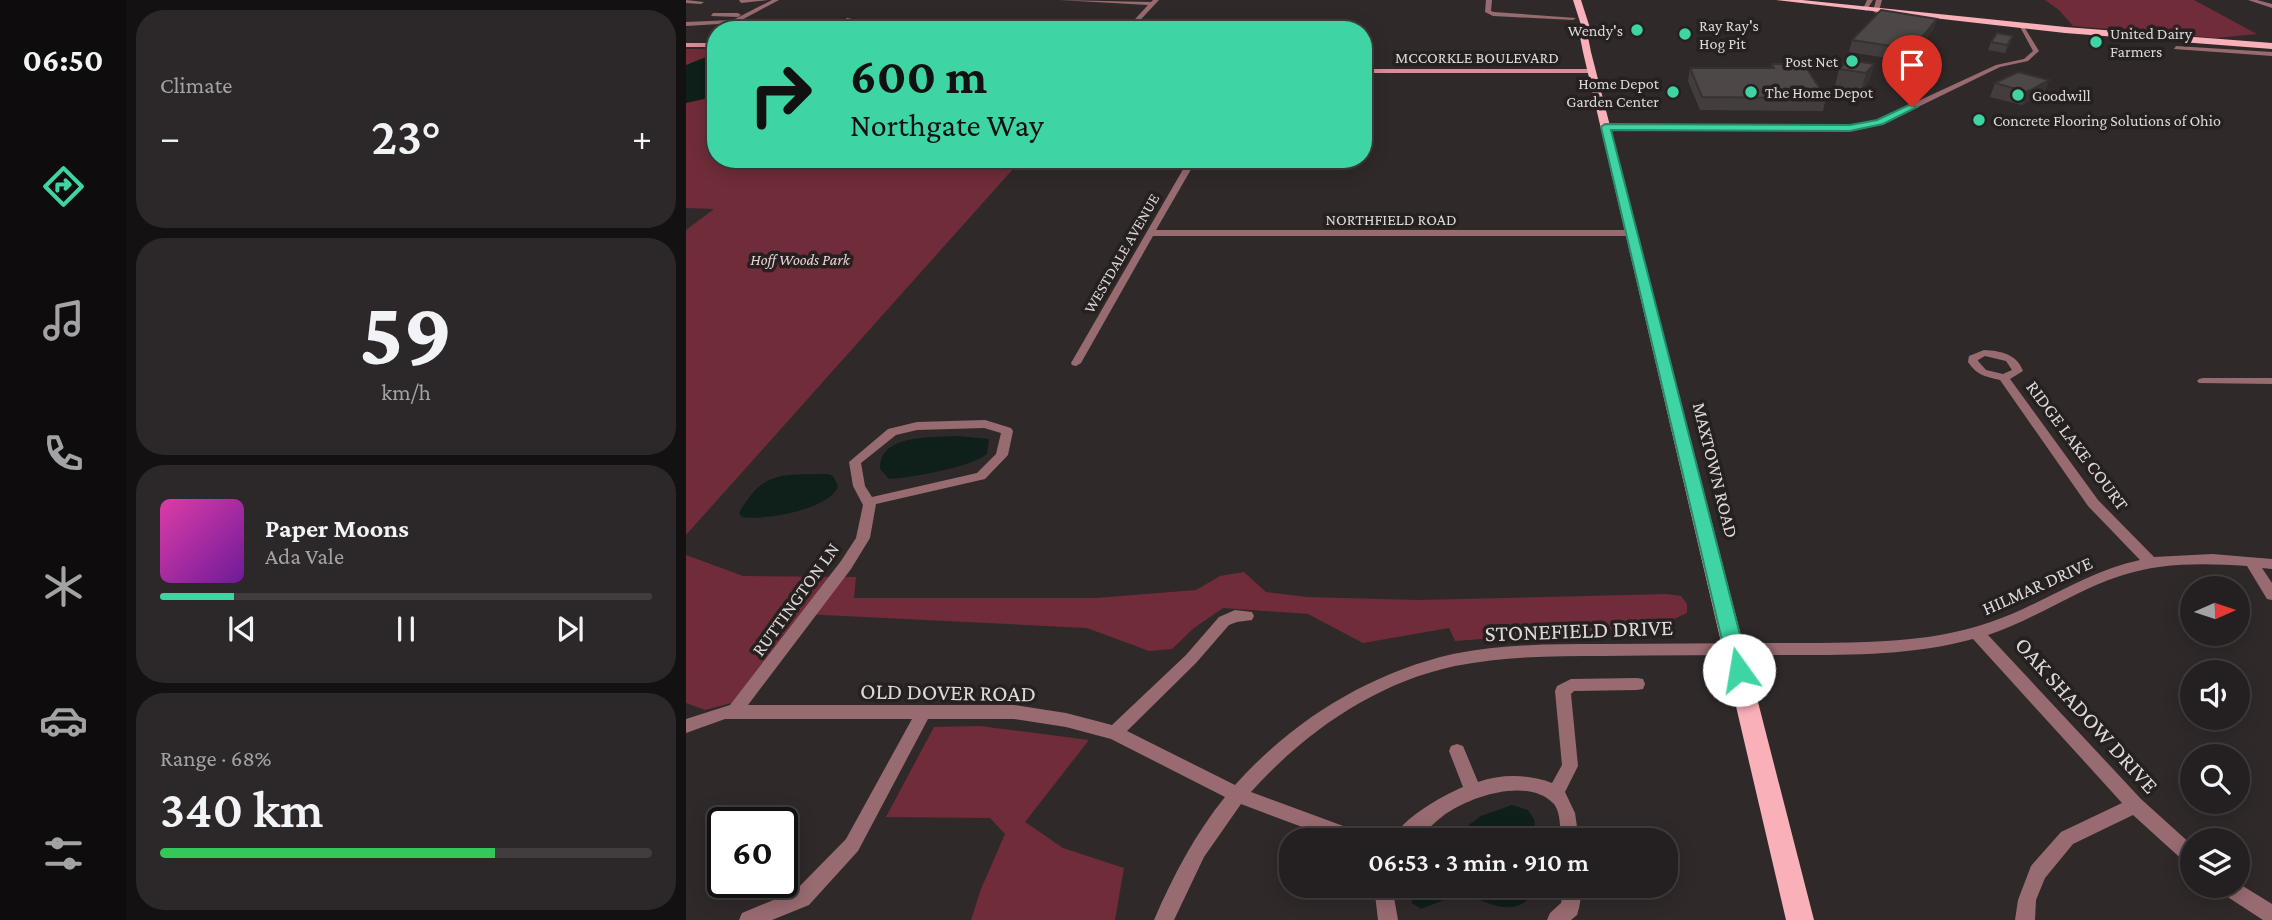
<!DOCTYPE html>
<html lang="en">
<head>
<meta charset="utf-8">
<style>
  :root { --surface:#241f20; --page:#2c2729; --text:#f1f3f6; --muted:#a3a2a5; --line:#413d3e; --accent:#3ed4a3 }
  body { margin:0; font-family:"Crimson Pro",serif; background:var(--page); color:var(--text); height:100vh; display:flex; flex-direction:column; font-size:26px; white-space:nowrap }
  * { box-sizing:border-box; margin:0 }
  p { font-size:23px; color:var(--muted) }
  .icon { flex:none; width:38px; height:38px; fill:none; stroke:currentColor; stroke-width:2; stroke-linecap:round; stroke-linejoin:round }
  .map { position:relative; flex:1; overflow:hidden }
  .panel { display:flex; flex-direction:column; gap:10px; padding:10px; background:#141112; width:560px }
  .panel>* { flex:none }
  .top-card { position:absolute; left:21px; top:21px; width:665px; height:147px; border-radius:28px; box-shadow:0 4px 18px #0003,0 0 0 2px var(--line); background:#3ed4a3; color:#111; overflow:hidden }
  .needle { width:46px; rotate:87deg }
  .controls { position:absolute; left:1494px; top:576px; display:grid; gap:14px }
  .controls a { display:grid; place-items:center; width:70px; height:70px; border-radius:50%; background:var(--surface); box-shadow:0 4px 18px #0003,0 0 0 2px var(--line); font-size:35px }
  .speed { position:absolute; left:21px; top:807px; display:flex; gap:14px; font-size:35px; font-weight:700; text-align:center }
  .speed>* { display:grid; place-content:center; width:91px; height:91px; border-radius:50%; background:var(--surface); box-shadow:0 4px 18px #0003,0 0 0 2px var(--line); line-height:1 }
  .speed .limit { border:4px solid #111; border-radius:10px; background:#fff; color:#111 }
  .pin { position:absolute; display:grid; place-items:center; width:60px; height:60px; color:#fff; margin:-72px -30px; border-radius:50% 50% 50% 0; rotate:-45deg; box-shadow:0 0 7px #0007 }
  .pin .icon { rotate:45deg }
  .me { position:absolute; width:77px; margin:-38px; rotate:347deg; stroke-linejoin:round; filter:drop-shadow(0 0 5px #0008) }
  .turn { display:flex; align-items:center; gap:24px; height:147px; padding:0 28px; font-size:32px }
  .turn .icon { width:91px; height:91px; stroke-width:2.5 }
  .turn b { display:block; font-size:49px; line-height:60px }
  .big { font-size:52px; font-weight:600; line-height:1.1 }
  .panel .card { flex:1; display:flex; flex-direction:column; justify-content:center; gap:10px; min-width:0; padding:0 24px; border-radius:28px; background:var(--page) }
  .panel .dial { align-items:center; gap:0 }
  .dial b { font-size:91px; line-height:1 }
  .song { display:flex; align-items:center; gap:21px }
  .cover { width:84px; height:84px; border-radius:10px; background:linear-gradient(135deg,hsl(320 70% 55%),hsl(280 70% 35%)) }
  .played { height:7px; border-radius:4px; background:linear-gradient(90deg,var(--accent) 15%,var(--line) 15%) }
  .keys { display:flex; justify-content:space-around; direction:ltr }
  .heat { display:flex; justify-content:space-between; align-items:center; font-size:38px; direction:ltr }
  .charge { height:10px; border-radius:5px; background:linear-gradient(90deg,#34c759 68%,var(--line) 0) }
  .trip { position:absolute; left:593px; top:828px; width:399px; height:70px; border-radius:28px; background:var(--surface); box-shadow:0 4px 18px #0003,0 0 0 2px var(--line); font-weight:600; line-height:70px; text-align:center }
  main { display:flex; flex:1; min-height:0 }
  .dock { display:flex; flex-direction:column; width:126px; justify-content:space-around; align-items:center; background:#0e0c0d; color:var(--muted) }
  .dock .icon { width:49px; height:49px }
  .dock .selected { color:var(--accent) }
  .dock b { font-size:32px; color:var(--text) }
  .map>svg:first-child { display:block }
</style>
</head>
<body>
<main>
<nav class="dock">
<b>06:50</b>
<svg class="icon selected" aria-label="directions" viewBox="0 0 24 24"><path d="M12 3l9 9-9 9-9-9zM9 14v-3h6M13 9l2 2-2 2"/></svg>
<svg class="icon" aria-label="music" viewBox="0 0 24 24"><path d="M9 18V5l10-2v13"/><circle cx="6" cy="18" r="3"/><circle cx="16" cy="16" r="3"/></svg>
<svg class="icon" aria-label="phone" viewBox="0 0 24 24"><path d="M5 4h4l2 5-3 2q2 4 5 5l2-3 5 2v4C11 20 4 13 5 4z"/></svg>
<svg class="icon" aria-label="climate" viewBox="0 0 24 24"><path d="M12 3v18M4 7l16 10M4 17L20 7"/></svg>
<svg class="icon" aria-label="car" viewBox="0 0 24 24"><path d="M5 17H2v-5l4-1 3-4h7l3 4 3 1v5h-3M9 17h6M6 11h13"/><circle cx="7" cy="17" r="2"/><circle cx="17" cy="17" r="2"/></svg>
<svg class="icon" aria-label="filters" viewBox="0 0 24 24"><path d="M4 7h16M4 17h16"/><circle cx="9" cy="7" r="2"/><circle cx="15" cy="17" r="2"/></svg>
</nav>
<section class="panel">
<div class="card"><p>Climate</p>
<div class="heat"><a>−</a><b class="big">23°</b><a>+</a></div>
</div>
<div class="card dial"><b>59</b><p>km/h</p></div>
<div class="card">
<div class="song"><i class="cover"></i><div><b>Paper Moons</b><p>Ada Vale</p></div></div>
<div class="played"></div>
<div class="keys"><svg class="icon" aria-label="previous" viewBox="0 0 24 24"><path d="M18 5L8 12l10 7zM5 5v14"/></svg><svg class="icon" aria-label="pause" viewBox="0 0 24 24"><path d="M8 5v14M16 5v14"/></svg><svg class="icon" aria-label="next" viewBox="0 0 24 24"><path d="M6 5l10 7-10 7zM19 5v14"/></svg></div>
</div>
<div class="card"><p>Range · 68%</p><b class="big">340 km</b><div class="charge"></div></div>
</section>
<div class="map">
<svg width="1586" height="920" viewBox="0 0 1586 920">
  <rect width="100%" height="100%" fill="#30292a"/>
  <path fill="#702c39" d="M1359 0H1508L1571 34 1530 38 1387 26 1373 10Z
    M0 49H30V159H336L0 535V230L28 209 0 208Z
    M0 555 57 576 170 577 168 598H410L510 590 534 576 558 572 580 592 621 597 732 600 981 594 995 596 1001 604V613L973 626 769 641 763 628 677 643 622 614 537 608 508 628 486 649 463 651 401 628 117 614 49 702 19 710 0 703Z
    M294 726 403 740 339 822 377 848 438 868 429 920H285L295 889 319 834 304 818 200 817 248 727Z"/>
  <path fill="#0f1f19" d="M30 53V92L18 99 0 103V65Z
    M271 436 303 439 301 454C283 468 227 477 203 479L194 469C193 433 248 438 271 436Z
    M141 474 147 476 152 486C146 509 77 521 56 517L53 513C77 470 96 475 141 474Z
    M826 805 842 810 848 819 850 840H763L795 816Z
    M726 886H854C831 920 810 906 776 893L735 909 726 903Z"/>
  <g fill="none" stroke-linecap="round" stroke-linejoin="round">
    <path fill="#986b70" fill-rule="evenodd" d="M0 0 18 2 15 4 0 3Z
      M53 0H82L55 3Z
      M86 0H93L50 23 0 26V22L47 20Z
      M373 0 465 2 467 0H473L445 30H439L462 5Z
      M800 0H806L805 11 808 12 890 18 887 20 807 16 799 12Z
      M1181 0H1187L1180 11 1177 9Z
      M1190 0H1196L1193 11 1190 13 1187 11Z
      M1562 0H1571L1586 4V8Z
      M27 13H52L55 15 52 17 25 16Z
      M161 18 166 19 150 30H143Z
      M1333 25H1337L1353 51 1342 61 1314 67 1197 124 1175 129 1141 131 919 129 915 127 919 125 1141 127 1175 125 1191 120 1310 65 1338 59 1347 51Z
      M1490 46 1586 52V56L1488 49Z
      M503 159H511L470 230H945L949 233 945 236H467L395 363 390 366 386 365 385 363Z
      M1298 350C1315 351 1331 354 1337 371L1324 379 1412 500 1468 557 1526 554 1586 559V569L1576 568 1586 583V600L1581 599 1561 566C1519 563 1475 562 1434 576 1388 591 1348 620 1302 635L1455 799 1507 846V867L1501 864 1447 815 1387 844 1359 878 1350 900 1349 920H1329L1332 900 1345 866 1375 832 1436 803 1287 639C1229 655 1168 655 1108 655 1045 655 981 655 917 656 868 656 818 656 769 666 689 683 619 732 565 792L679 834 682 840H651L555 804 518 857 488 920H468C487 876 509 834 539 797L425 739 380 727 328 719H242L172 851 123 905 86 920H53L56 913 109 891 160 839 226 719H39L0 733V719L44 705 155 561 170 538 177 505 167 486 163 462 202 429 231 422 299 420 325 428 327 431 322 455 299 479 190 504 184 538 165 569 62 705H328L380 713 426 725 500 655 533 617 549 610 566 612 568 616 566 620 551 622 543 625 510 663 441 731 549 785C606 721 683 673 767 654 816 644 866 644 915 644 971 644 1027 643 1084 643 1136 643 1189 644 1242 637 1275 632 1307 623 1337 609 1376 591 1412 569 1454 560L1402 506 1314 380C1298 376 1292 376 1282 362L1283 356ZM1299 356 1320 361 1326 370 1317 374 1300 370 1292 361V360ZM298 428 315 433 310 454 291 473 186 497 179 486 175 463 210 435 231 430Z
      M1517 378H1586V384L1513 383 1511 381 1513 379Z
      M951 678 957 679 959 684 957 689 951 690 888 691 885 694 892 766 879 792 889 813 893 840H875C874 830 875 811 867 803 842 778 788 795 761 813 753 818 733 838 728 840 722 842 712 840 706 840 716 818 756 796 777 787L763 751 765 746 771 744 777 746 792 782C816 774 842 774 866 783L876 765 869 691 871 686 885 679Z
      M1552 883 1586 904V920H1577L1534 892 1532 886H1552Z
      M688 886H706L712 920H692Z
      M879 886H897L893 908 891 915 885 920H861L864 913 875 903Z"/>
    <path fill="#d68e97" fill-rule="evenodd" d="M0 43H30V47H0Z
      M677 69H905L909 71 905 73H677Z"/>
    <path fill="#fab0b9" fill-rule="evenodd" d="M887 0H895L904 28 901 32 905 52 1128 920H1100L897 52 893 32 896 28Z
      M1090 0H1116L1379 27 1586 43V49L1379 33Z"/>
  </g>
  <path fill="#433d3e" d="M1251 19 1247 30 1220 65 1206 62 1207 59 1163 52 1166 40Z
    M1327 36 1324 44 1319 53 1302 50 1305 42Z
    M1086 64 1111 69 1140 98 1137 111 1014 110 1002 81 1004 68H1085Z
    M1188 64 1183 81 1175 91 1149 86 1153 69Z
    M1309 83 1359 93 1336 105 1304 97Z"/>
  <path fill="#373232" d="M1251 19 1247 30 1220 65 1224 52Z
    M1327 36 1324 44 1319 53 1321 45Z
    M1188 64 1183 81 1175 91 1180 73Z
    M1363 80 1359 93 1336 105 1341 92Z"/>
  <path fill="#4e4748" stroke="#373232" stroke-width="2" d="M1195 10 1251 19 1224 52 1209 50 1211 47 1166 40Z
    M1311 33 1327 36 1321 45 1305 42Z
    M1162 60 1188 64 1180 73 1153 69Z
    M1086 64H1107L1111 69H1121L1140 98 1016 97 1004 68H1088Z
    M1332 72 1363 80 1341 92 1309 83Z"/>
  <path fill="#3ed4a3" stroke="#288a6a" stroke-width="2" d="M1223 105 1231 107 1197 124 1164 131 925 130 1063 670 1060 676 1053 678 1046 676 1043 670 915 127 919 124 1164 125 1191 120Z"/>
  <g fill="#3ed4a3" stroke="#262020" stroke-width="2.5">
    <circle cx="951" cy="30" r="7"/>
    <circle cx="999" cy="34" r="7"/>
    <circle cx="1410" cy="42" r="7"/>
    <circle cx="1166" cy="61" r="7"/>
    <circle cx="987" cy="92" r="7"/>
    <circle cx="1065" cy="92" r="7"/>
    <circle cx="1332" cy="95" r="7"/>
    <circle cx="1293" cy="120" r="7"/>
  </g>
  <g text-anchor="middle" stroke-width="7" stroke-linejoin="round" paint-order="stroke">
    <g font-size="16" fill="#ddd9d9" stroke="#262020" text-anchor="start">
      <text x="1013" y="31">Ray Ray's<tspan x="1013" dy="18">Hog Pit</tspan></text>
      <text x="937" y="36" text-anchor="end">Wendy's</text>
      <text x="1424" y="39">United Dairy<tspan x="1424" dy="18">Farmers</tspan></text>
      <text x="1152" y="67" text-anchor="end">Post Net</text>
      <text x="973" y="89" text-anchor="end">Home Depot<tspan x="973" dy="18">Garden Center</tspan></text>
      <text x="1079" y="98">The Home Depot</text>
      <text x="1346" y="101">Goodwill</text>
      <text x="1307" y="126">Concrete Flooring Solutions of Ohio</text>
    </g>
    <g font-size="16" fill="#ddd9d9" stroke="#262020">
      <text x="791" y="63">MCCORKLE BOULEVARD</text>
      <text x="705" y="225">NORTHFIELD ROAD</text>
      <text transform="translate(435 253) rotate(-60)" y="6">WESTDALE AVENUE</text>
    </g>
    <g font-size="16" font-style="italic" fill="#edd1d4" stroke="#262020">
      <text x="114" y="265">Hoff Woods Park</text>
    </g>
    <g font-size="19" fill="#ddd9d9" stroke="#262020">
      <text transform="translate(1392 445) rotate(53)" y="7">RIDGE LAKE COURT</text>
      <text transform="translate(1030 470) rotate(76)" y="7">MAXTOWN ROAD</text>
      <text transform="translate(1351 585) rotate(-24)" y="7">HILMAR DRIVE</text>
      <text transform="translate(109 599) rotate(-54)" y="7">RUTTINGTON LN</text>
    </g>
    <g font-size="23" fill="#ddd9d9" stroke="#262020">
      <text transform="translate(893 630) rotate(-2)" y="8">STONEFIELD DRIVE</text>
      <text transform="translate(262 692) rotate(1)" y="8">OLD DOVER ROAD</text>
      <text transform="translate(1401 715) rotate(48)" y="8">OAK SHADOW DRIVE</text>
    </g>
  </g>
</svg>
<div class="controls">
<a><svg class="needle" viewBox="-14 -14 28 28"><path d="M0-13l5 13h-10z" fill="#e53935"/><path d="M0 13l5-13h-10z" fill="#a3a2a5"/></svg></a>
<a><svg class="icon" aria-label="sound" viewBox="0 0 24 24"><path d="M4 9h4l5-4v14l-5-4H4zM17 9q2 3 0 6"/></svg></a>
<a><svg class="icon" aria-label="search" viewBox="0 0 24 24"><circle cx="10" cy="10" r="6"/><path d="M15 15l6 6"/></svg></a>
<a><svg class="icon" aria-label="layers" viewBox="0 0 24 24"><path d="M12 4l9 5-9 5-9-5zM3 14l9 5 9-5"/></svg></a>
</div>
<div class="speed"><div class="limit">60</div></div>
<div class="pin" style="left:1226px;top:107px;background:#d93025"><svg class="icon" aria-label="arrive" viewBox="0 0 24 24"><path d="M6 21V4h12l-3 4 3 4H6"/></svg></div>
<svg class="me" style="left:1053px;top:670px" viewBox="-20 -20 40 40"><circle r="19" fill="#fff"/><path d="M0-13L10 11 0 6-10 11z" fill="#3ed4a3"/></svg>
<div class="trip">06:53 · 3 min · 910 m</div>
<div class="top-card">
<div class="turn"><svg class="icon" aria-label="right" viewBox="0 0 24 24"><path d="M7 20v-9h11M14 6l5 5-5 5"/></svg><div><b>600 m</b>Northgate Way</div></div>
</div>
</div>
</main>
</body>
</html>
